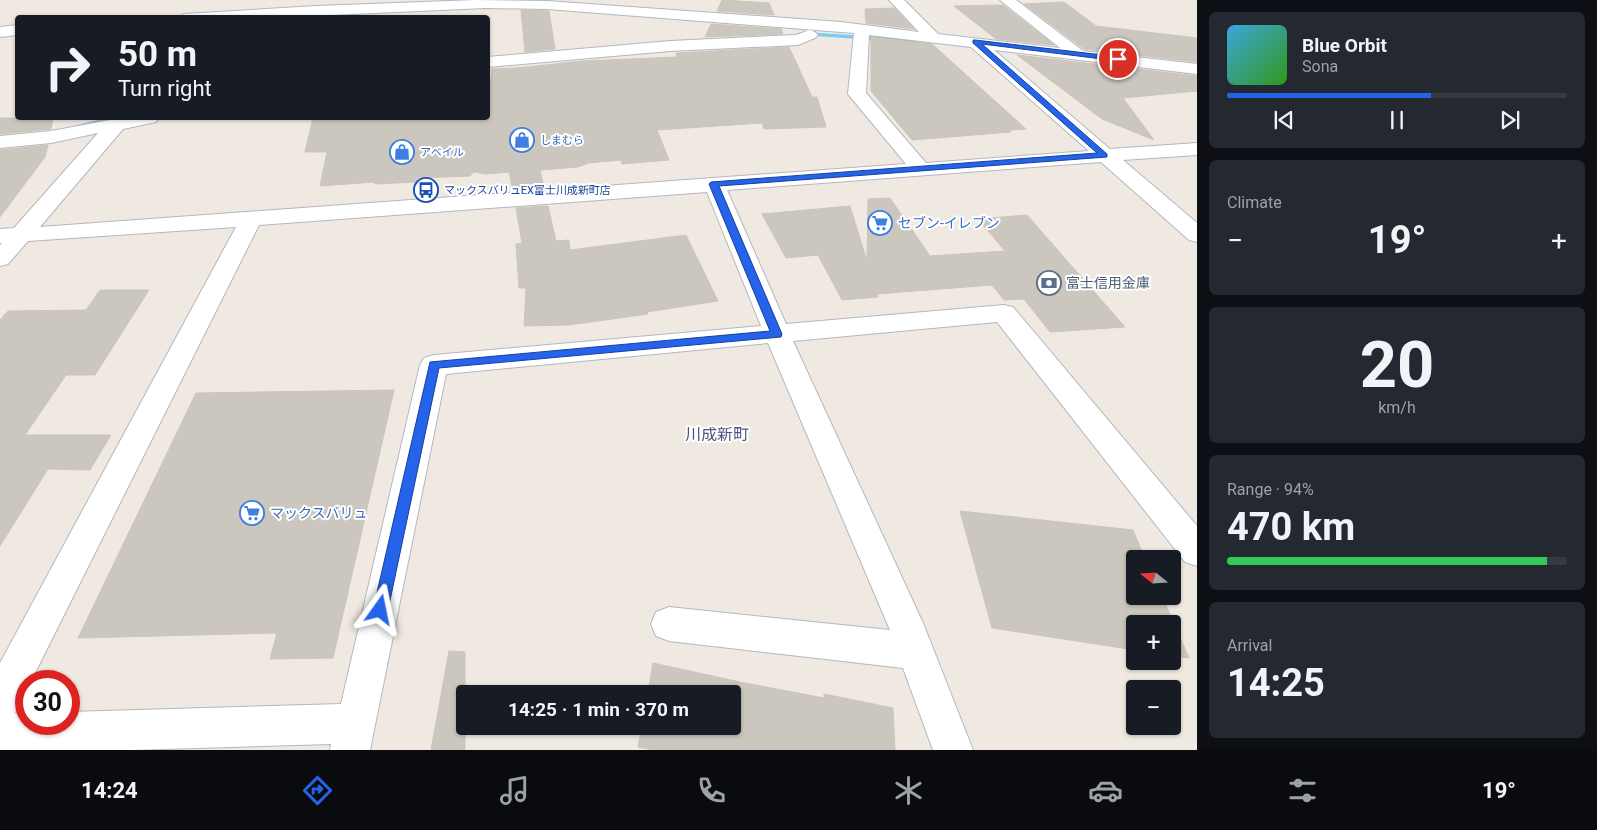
<!DOCTYPE html>
<html lang="en">
<head>
<meta charset="utf-8">
<style>
  :root { --surface:#171b24; --page:#242831; --text:#f1f3f6; --muted:#9ea1a6; --line:#363941; --accent:#2563eb }
  body { margin:0; font-family:Roboto,"Noto Sans JP",sans-serif; background:var(--page); color:var(--text); height:100vh; display:flex; flex-direction:column; font-size:19px; white-space:nowrap }
  * { box-sizing:border-box; margin:0 }
  p { font-size:16px; color:var(--muted) }
  .icon { flex:none; width:28px; height:28px; fill:none; stroke:currentColor; stroke-width:2; stroke-linecap:round; stroke-linejoin:round }
  .map { position:relative; flex:1; overflow:hidden }
  .panel { display:flex; flex-direction:column; gap:12px; padding:12px; background:#0d0f14; width:400px }
  .panel>* { flex:none }
  .banner { position:absolute; left:15px; top:15px; width:475px; height:105px; border-radius:5px; box-shadow:0 1px 4px #0004; background:#171b24; color:var(--text); overflow:hidden }
  .needle { width:32px; rotate:288deg }
  .fabs { position:absolute; left:1126px; top:550px; display:grid; gap:10px }
  .fabs a { display:grid; place-items:center; width:55px; height:55px; border-radius:5px; background:var(--surface); box-shadow:0 1px 4px #0004; font-size:25px }
  .speed { position:absolute; left:15px; top:670px; display:flex; gap:10px; font-size:25px; font-weight:700; text-align:center }
  .speed>* { display:grid; place-content:center; width:65px; height:65px; border-radius:50%; background:var(--surface); box-shadow:0 1px 4px #0004; line-height:1 }
  .speed .limit { border:8px solid #d22; background:#fff; color:#111 }
  .pin { position:absolute; display:grid; place-items:center; width:42px; height:42px; color:#fff; margin:-21px; border:2px solid #fff; border-radius:50%; box-shadow:0 1px 5px #0007 }
  .me { position:absolute; width:55px; margin:-28px; rotate:12deg; stroke-linejoin:round; filter:drop-shadow(0 0 4px #0008) }
  .turn { display:flex; align-items:center; gap:18px; height:105px; padding:0 20px; font-size:22px }
  .turn .icon { width:65px; height:65px; stroke-width:2.5 }
  .turn b { display:block; font-size:35px; line-height:42px }
  .big { font-size:38px; font-weight:700; line-height:1.1 }
  .panel .tile { flex:1; display:flex; flex-direction:column; justify-content:center; gap:8px; min-width:0; padding:0 18px; border-radius:8px; background:var(--page) }
  .panel .dial { align-items:center; gap:0 }
  .dial b { font-size:65px; line-height:1 }
  .song { display:flex; align-items:center; gap:15px }
  .cover { width:60px; height:60px; border-radius:8px; background:linear-gradient(135deg,hsl(200 70% 55%),hsl(110 70% 35%)) }
  .played { height:5px; border-radius:2px; background:linear-gradient(90deg,var(--accent) 60%,var(--line) 60%) }
  .keys { display:flex; justify-content:space-around; direction:ltr }
  .heat { display:flex; justify-content:space-between; align-items:center; font-size:28px; direction:ltr }
  .charge { height:8px; border-radius:4px; background:linear-gradient(90deg,#34c759 94%,var(--line) 0) }
  .trip { position:absolute; left:456px; top:685px; width:285px; height:50px; border-radius:5px; background:var(--surface); box-shadow:0 1px 4px #0004; font-weight:700; line-height:50px; text-align:center }
  .tabs { display:flex; height:80px; justify-content:space-around; align-items:center; background:#090b0e; color:var(--muted) }
  .tabs .icon { width:35px; height:35px }
  .tabs .selected { color:var(--accent) }
  .tabs b { font-size:22px; color:var(--text) }
  main { display:flex; flex:1; min-height:0 }
  .map>svg:first-child { display:block }
</style>
</head>
<body>
<main>
<div class="map">
<svg width="1197" height="750" viewBox="0 0 1197 750">
  <rect width="100%" height="100%" fill="#efe9e1"/>
  <g fill="none" stroke-linecap="round" stroke-linejoin="round">
    <path fill="#75cff0" fill-rule="evenodd" d="M803 32 915 39 918 41 915 43 801 35 800 34Z
      M106 118 110 120 109 122 77 128 73 126Z"/>
  </g>
  <path fill="#cbc7bf" stroke="#cbc5ba" d="M722 0 769 3 774 15 717 11Z
    M1064 2 1096 26 1197 38V62L1084 49 1024 4Z
    M1003 5 1054 45 996 39 954 6Z
    M894 8 914 29 866 23 865 9Z
    M521 10 549 11 555 49 525 52Z
    M711 24 781 29 783 34 705 37Z
    M871 37 932 44 1026 129 1009 130 1011 132 912 140 871 91Z
    M789 47 812 97H817L826 127 764 129 762 123 657 130 669 160 622 164 621 160 588 163 578 167 540 170 544 188 513 191 509 172 486 174 474 172 470 176 419 178 416 182 375 184V182L320 186 327 152H305L313 118H488V87H490L492 69 517 68 583 61 677 57 676 53Z
    M1017 55 1197 76V91L1123 98 1154 140 1102 119Z
    M0 118H53L51 129 0 134Z
    M48 145 45 157 0 217V150Z
    M890 198 930 256 1005 251 978 219 1027 215 1125 327 1050 332 1024 299 1004 300 992 285 877 294 878 297 842 300 818 255 786 258 762 214 850 206 867 261 868 199Z
    M548 206 556 241 569 240 570 250 686 235 718 301 647 312 648 314 569 325 524 326 526 288H519L516 244 522 243 516 208Z
    M100 290H149L95 375H66L25 435H111L90 470 48 469 0 546V320L8 311 86 310Z
    M394 390 333 658 270 659 277 633 78 638 196 393Z
    M960 511 1133 530 1145 559H1135V596H1162L1189 658 1172 656V624H1135V650L992 628Z
    M449 651 465 652V750H431Z
    M653 663 740 682 824 698V694L893 708 895 750H654L638 747 642 726H732V694H648Z"/>
  <g fill="none" stroke-linecap="round" stroke-linejoin="round">
    <defs>
      <path id="minor" d="M476 0 547 1 841 22 919 32 889 0H904L938 34 1060 48 1000 0H1016L1083 51 1197 64V74L994 50 1110 149 1197 143V155L1123 160 1197 223V242L1189 240 1101 162 727 190 786 324 1004 305 1013 307 1197 526V566L1185 562 997 322 793 341 923 623 973 750H933L903 668 669 641 656 636 651 624 656 612 669 607 890 630 768 343 446 374 370 750H330L331 744 130 750H0V663L236 227 28 241 8 264 0 266V245L2 243H0V229L14 228 98 133 51 143 0 148V136L51 131 110 120 112 118H158L156 122 123 129 40 227 906 164 848 94 854 33 547 9 485 8 265 18H177L184 14 316 6ZM869 35 971 47 1089 151 926 163 866 93ZM707 192 761 326 434 355 424 358 420 365 341 704 69 712V724H26V713H15L26 691V681H31L259 225Z
        M18 25V35L0 37V27Z
        M810 30 815 32 818 35 815 38 798 45 670 51 488 67V57L670 41 796 35Z"/>
    </defs>
    <use href="#minor" stroke="#b4b7c1" stroke-width="2"/>
    <use href="#minor" fill="#fff" fill-rule="evenodd"/>
  </g>
  <path fill="#2563eb" stroke="#184099" d="M975 40 1120 57V60L1118 61 982 44 1107 154V157L719 186 782 334 781 337 439 368 388 610 385 615 380 617 375 615 373 610 430 362 770 331 709 184 711 182 1097 153 973 43V40Z"/>
  <defs>
    <symbol id="shop-ring" viewBox="-11 -11 22 22"><circle r="9.5" fill="#fff" stroke="#3f7fe0" stroke-width="1.5"/><path d="M-5-2.5h2.3a2.7 3.5 0 0 1 5.4 0H5L5.5 6h-11ZM-1.5-2.5h3a1.5 2.3 0 0 0-3 0Z" fill="#3f7fe0"/></symbol>
    <symbol id="bus-ring" viewBox="-11 -11 22 22"><circle r="9.5" fill="#fff" stroke="#1a4fb4" stroke-width="1.5"/><path d="M-5-6H5V4H4V6H2V4H-2V6H-4V4H-5ZM-3.5-4V0h7V-4ZM-3.5 1.2v1.5H-2V1.2ZM2 1.2v1.5H3.5V1.2Z" fill="#1a4fb4"/></symbol>
    <symbol id="supermarket-ring" viewBox="-11 -11 22 22"><circle r="9.5" fill="#fff" stroke="#3f7fe0" stroke-width="1.5"/><path d="M-6-5.5h2.5l.6 2H6L4.5 2H-2.5L-4.4-4H-6ZM-1.5 3.2a1.3 1.3 0 1 0 .1 0ZM3 3.2a1.3 1.3 0 1 0 .1 0Z" fill="#3f7fe0"/></symbol>
    <symbol id="bank-ring" viewBox="-11 -11 22 22"><circle r="9.5" fill="#fff" stroke="#5c6f8a" stroke-width="1.5"/><path d="M-6-4H6V4H-6ZM0-2.3a2.3 2.3 0 1 0 0 4.6a2.3 2.3 0 1 0 0-4.6Z" fill="#5c6f8a"/></symbol>
  </defs>
  <g fill-rule="evenodd">
    <use href="#shop-ring" x="508" y="126" width="28" height="28"/>
    <use href="#shop-ring" x="388" y="138" width="28" height="28"/>
    <use href="#bus-ring" x="412" y="176" width="28" height="28"/>
    <use href="#supermarket-ring" x="866" y="209" width="28" height="28"/>
    <use href="#bank-ring" x="1035" y="269" width="28" height="28"/>
    <use href="#supermarket-ring" x="238" y="499" width="28" height="28"/>
  </g>
  <g text-anchor="middle" stroke-width="4" stroke-linejoin="round" paint-order="stroke">
    <g font-size="11" fill="#366cbe" stroke="#fff" text-anchor="start">
      <text x="540" y="144">しまむら</text>
      <text x="420" y="156">アベイル</text>
    </g>
    <g font-size="11" fill="#164399" stroke="#fff" text-anchor="start">
      <text x="444" y="194">マックスバリュEX富士川成新町店</text>
    </g>
    <g font-size="14" fill="#366cbe" stroke="#fff" text-anchor="start">
      <text x="898" y="228">セブン-イレブン</text>
      <text x="270" y="518">マックスバリュ</text>
    </g>
    <g font-size="14" fill="#4e5e75" stroke="#fff" text-anchor="start">
      <text x="1066" y="288">富士信用金庫</text>
    </g>
    <g font-size="16" fill="#4d5680" stroke="#fff">
      <text x="717" y="440">川成新町</text>
    </g>
  </g>
</svg>
<div class="fabs">
<a><svg class="needle" viewBox="-14 -14 28 28"><path d="M0-13l5 13h-10z" fill="#e53935"/><path d="M0 13l5-13h-10z" fill="#9ea1a6"/></svg></a>
<a>+</a>
<a>−</a>
</div>
<div class="speed"><div class="limit">30</div></div>
<div class="pin" style="left:1118px;top:59px;background:#d93025"><svg class="icon" aria-label="arrive" viewBox="0 0 24 24"><path d="M6 21V4h12l-3 4 3 4H6"/></svg></div>
<svg class="me" style="left:380px;top:610px" viewBox="-20 -20 40 40"><path d="M0-17L14 15 0 8-14 15z" fill="#2563eb" stroke="#fff" stroke-width="4"/></svg>
<div class="trip">14:25 · 1 min · 370 m</div>
<div class="banner">
<div class="turn"><svg class="icon" aria-label="right" viewBox="0 0 24 24"><path d="M7 20v-9h11M14 6l5 5-5 5"/></svg><div><b>50 m</b>Turn right</div></div>
</div>
</div>
<section class="panel">
<div class="tile">
<div class="song"><i class="cover"></i><div><b>Blue Orbit</b><p>Sona</p></div></div>
<div class="played"></div>
<div class="keys"><svg class="icon" aria-label="previous" viewBox="0 0 24 24"><path d="M18 5L8 12l10 7zM5 5v14"/></svg><svg class="icon" aria-label="pause" viewBox="0 0 24 24"><path d="M8 5v14M16 5v14"/></svg><svg class="icon" aria-label="next" viewBox="0 0 24 24"><path d="M6 5l10 7-10 7zM19 5v14"/></svg></div>
</div>
<div class="tile"><p>Climate</p>
<div class="heat"><a>−</a><b class="big">19°</b><a>+</a></div>
</div>
<div class="tile dial"><b>20</b><p>km/h</p></div>
<div class="tile"><p>Range · 94%</p><b class="big">470 km</b><div class="charge"></div></div>
<div class="tile"><p>Arrival</p><b class="big">14:25</b></div>
</section>
</main>
<nav class="tabs">
<b>14:24</b>
<svg class="icon selected" aria-label="directions" viewBox="0 0 24 24"><path d="M12 3l9 9-9 9-9-9zM9 14v-3h6M13 9l2 2-2 2"/></svg>
<svg class="icon" aria-label="music" viewBox="0 0 24 24"><path d="M9 18V5l10-2v13"/><circle cx="6" cy="18" r="3"/><circle cx="16" cy="16" r="3"/></svg>
<svg class="icon" aria-label="phone" viewBox="0 0 24 24"><path d="M5 4h4l2 5-3 2q2 4 5 5l2-3 5 2v4C11 20 4 13 5 4z"/></svg>
<svg class="icon" aria-label="climate" viewBox="0 0 24 24"><path d="M12 3v18M4 7l16 10M4 17L20 7"/></svg>
<svg class="icon" aria-label="car" viewBox="0 0 24 24"><path d="M5 17H2v-5l4-1 3-4h7l3 4 3 1v5h-3M9 17h6M6 11h13"/><circle cx="7" cy="17" r="2"/><circle cx="17" cy="17" r="2"/></svg>
<svg class="icon" aria-label="filters" viewBox="0 0 24 24"><path d="M4 7h16M4 17h16"/><circle cx="9" cy="7" r="2"/><circle cx="15" cy="17" r="2"/></svg>
<b>19°</b>
</nav>
</body>
</html>
